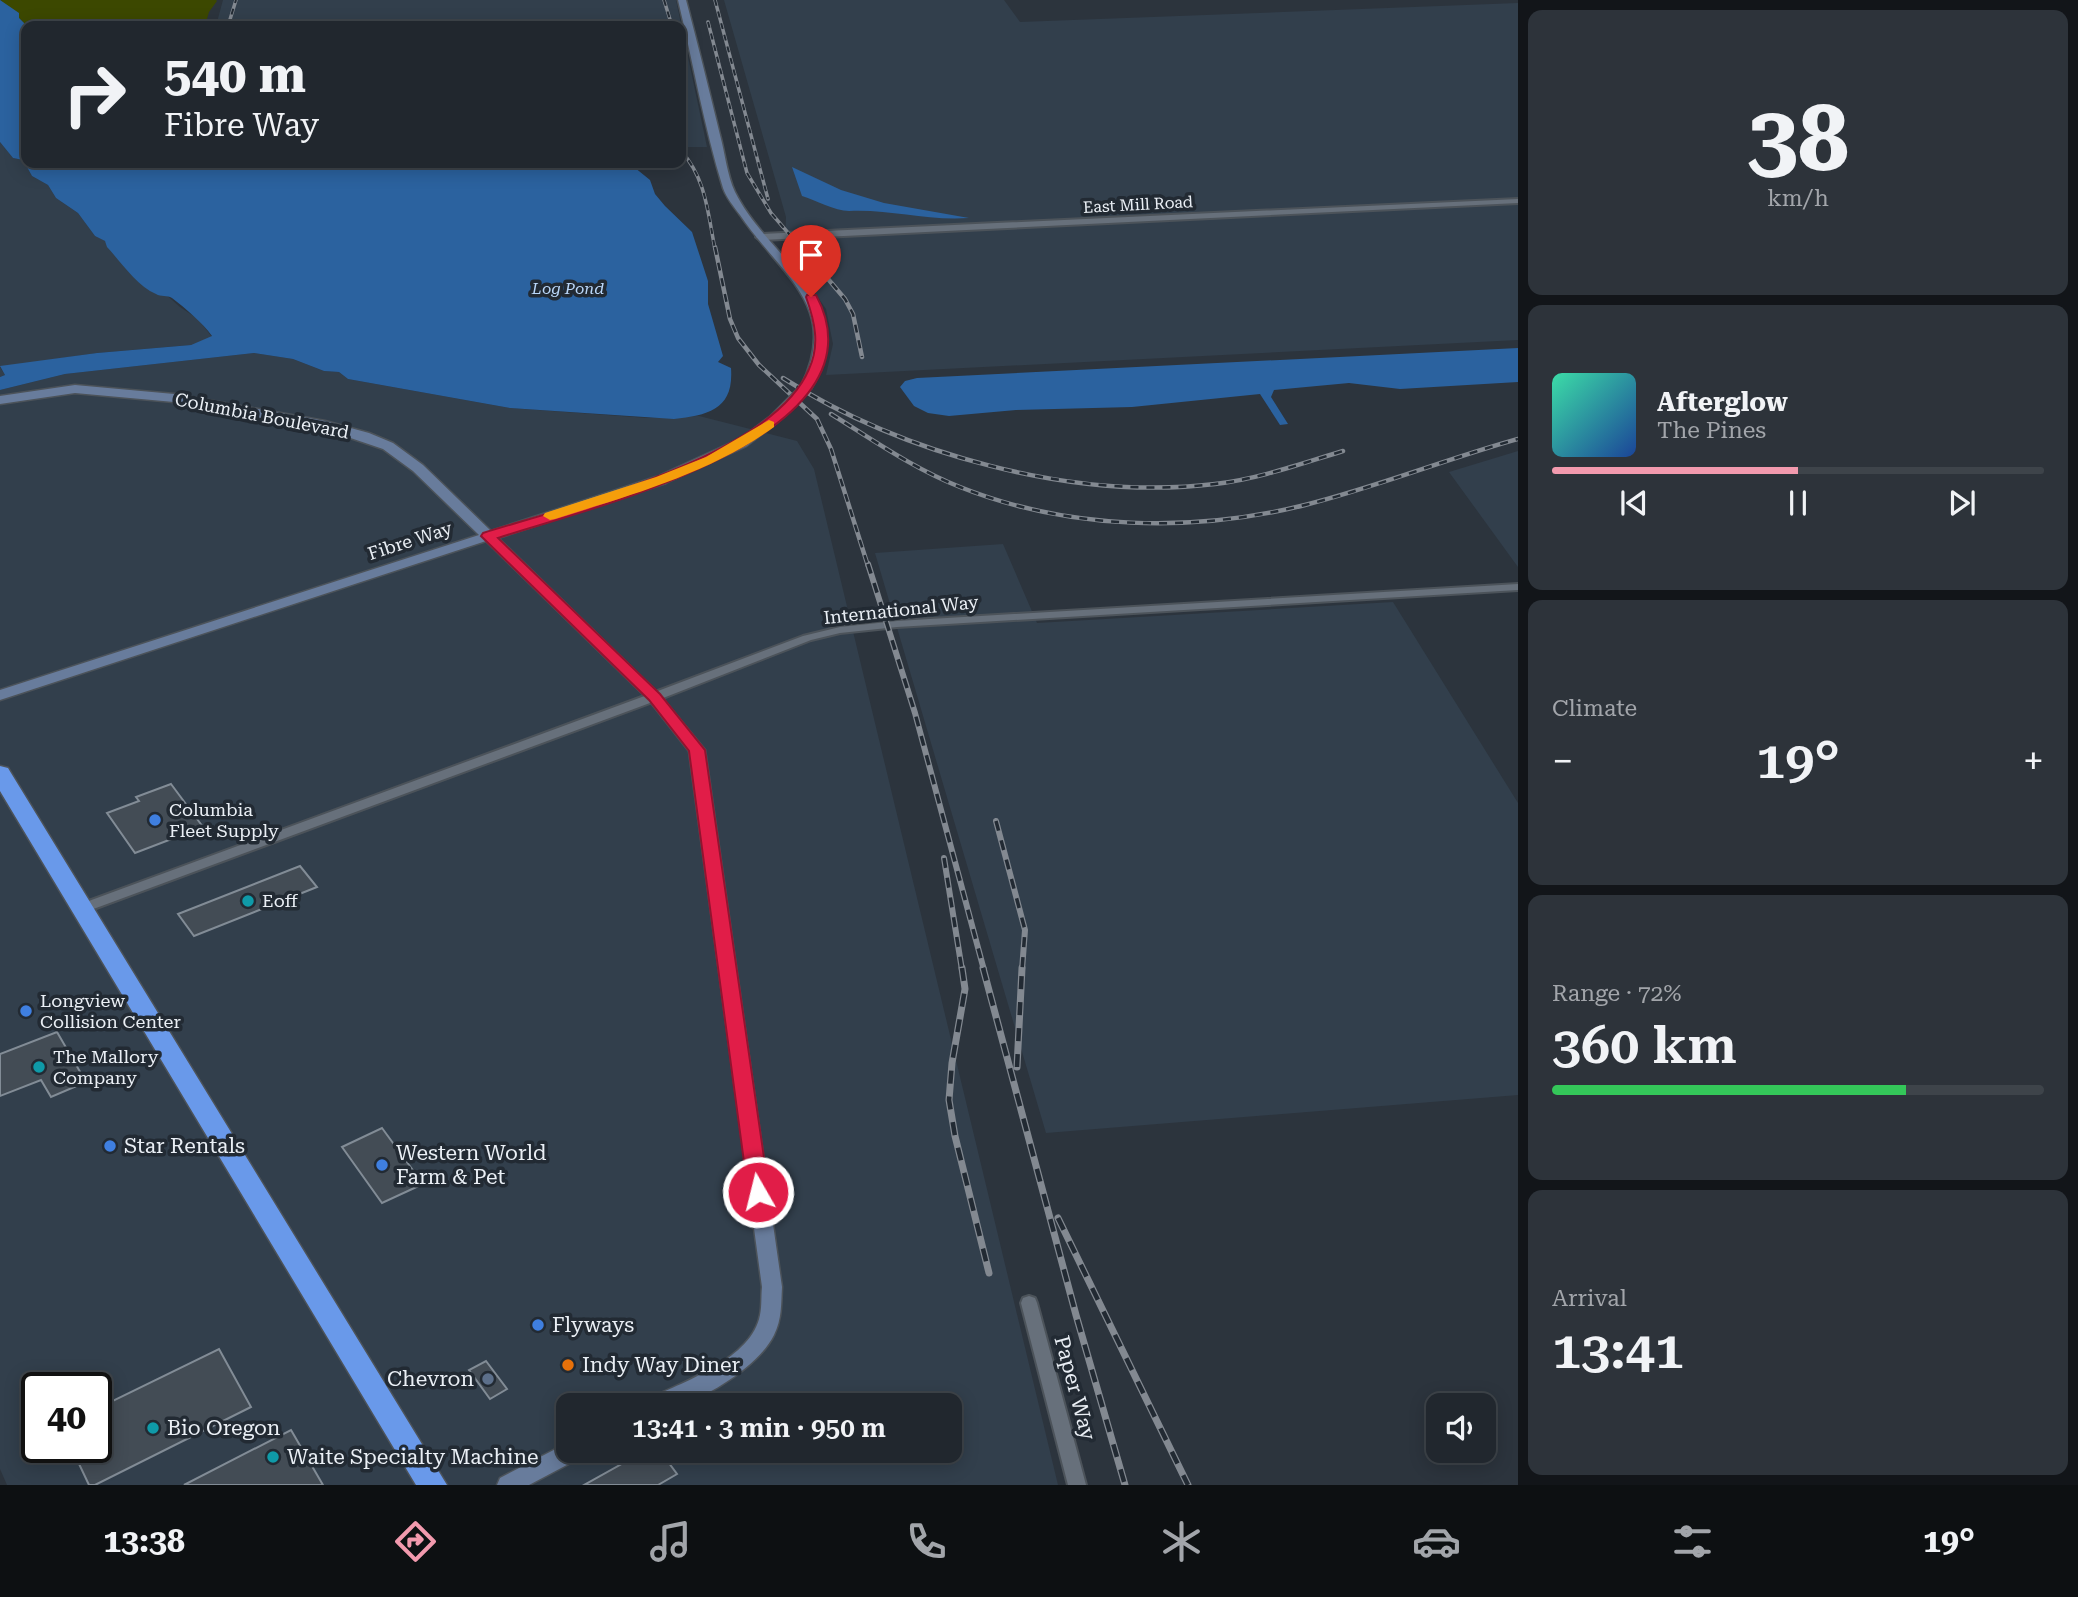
<!DOCTYPE html>
<html lang="en">
<head>
<meta charset="utf-8">
<style>
  :root { --surface:#21272e; --page:#2d333a; --text:#f1f3f6; --muted:#a2a5aa; --line:#3e444a; --accent:#f29aae }
  body { margin:0; font-family:"Roboto Serif",serif; background:var(--page); color:var(--text); height:100vh; display:flex; flex-direction:column; font-size:26px; white-space:nowrap }
  * { box-sizing:border-box; margin:0 }
  p { font-size:23px; color:var(--muted) }
  .icon { flex:none; width:38px; height:38px; fill:none; stroke:currentColor; stroke-width:2; stroke-linecap:round; stroke-linejoin:round }
  .map { position:relative; flex:1; overflow:hidden }
  .drawer { display:flex; flex-direction:column; gap:10px; padding:10px; background:#121519; width:560px }
  .drawer>* { flex:none }
  .top-card { position:absolute; left:21px; top:21px; width:665px; height:147px; border-radius:14px; box-shadow:0 4px 18px #0003,0 0 0 2px var(--line); background:#21272e; color:var(--text); overflow:hidden }
  .fabs { position:absolute; left:1426px; top:1393px; display:grid; gap:14px }
  .fabs a { display:grid; place-items:center; width:70px; height:70px; border-radius:14px; background:var(--surface); box-shadow:0 4px 18px #0003,0 0 0 2px var(--line); font-size:35px }
  .speed { position:absolute; left:21px; top:1372px; display:flex; gap:14px; font-size:35px; font-weight:700; text-align:center }
  .speed>* { display:grid; place-content:center; width:91px; height:91px; border-radius:50%; background:var(--surface); box-shadow:0 4px 18px #0003,0 0 0 2px var(--line); line-height:1 }
  .speed .limit { border:4px solid #111; border-radius:10px; background:#fff; color:#111 }
  .pin { position:absolute; display:grid; place-items:center; width:60px; height:60px; color:#fff; margin:-72px -30px; border-radius:50% 50% 50% 0; rotate:-45deg; box-shadow:0 0 7px #0007 }
  .pin .icon { rotate:45deg }
  .me { position:absolute; width:77px; margin:-38px; rotate:352deg; stroke-linejoin:round; filter:drop-shadow(0 0 5px #0008) }
  .turn { display:flex; align-items:center; gap:24px; height:147px; padding:0 28px; font-size:32px }
  .turn .icon { width:91px; height:91px; stroke-width:2.5 }
  .turn b { display:block; font-size:49px; line-height:60px }
  .big { font-size:52px; font-weight:600; line-height:1.1 }
  .drawer .tile { flex:1; display:flex; flex-direction:column; justify-content:center; gap:10px; min-width:0; padding:0 24px; border-radius:14px; background:var(--page) }
  .drawer .dial { align-items:center; gap:0 }
  .dial b { font-size:91px; line-height:1 }
  .song { display:flex; align-items:center; gap:21px }
  .cover { width:84px; height:84px; border-radius:10px; background:linear-gradient(135deg,hsl(160 70% 55%),hsl(220 70% 35%)) }
  .played { height:7px; border-radius:4px; background:linear-gradient(90deg,var(--accent) 50%,var(--line) 50%) }
  .keys { display:flex; justify-content:space-around; direction:ltr }
  .heat { display:flex; justify-content:space-between; align-items:center; font-size:38px; direction:ltr }
  .charge { height:10px; border-radius:5px; background:linear-gradient(90deg,#34c759 72%,var(--line) 0) }
  .trip { position:absolute; left:556px; top:1393px; width:406px; height:70px; border-radius:14px; background:var(--surface); box-shadow:0 4px 18px #0003,0 0 0 2px var(--line); font-weight:600; line-height:70px; text-align:center }
  .dock { display:flex; height:112px; justify-content:space-around; align-items:center; background:#0d1012; color:var(--muted) }
  .dock .icon { width:49px; height:49px }
  .dock .active { color:var(--accent) }
  .dock b { font-size:32px; color:var(--text) }
  main { display:flex; flex:1; min-height:0 }
  .map>svg:first-child { display:block }
</style>
</head>
<body>
<main>
<div class="map">
<svg width="1518" height="1485" viewBox="0 0 1518 1485">
  <rect width="100%" height="100%" fill="#2c343d"/>
  <path fill="#323f4c" fill-rule="evenodd" d="M223 0H676L707 147H681V26H216Z
    M724 0H1004L1020 22 1518 3V340L826 375 833 344 826 309 785 249 786 217Z
    M0 142 13 158 23 160 32 176 48 185 56 198 78 213 95 236 105 241 180 307 198 319 212 337 191 345 97 353 0 367 5 375 0 377Z
    M254 353 293 359 324 371 339 372 348 379 510 408 648 418 699 416 797 441 814 469 1058 1485H7L0 1469V390L65 374ZM37 1388H96V1447H37ZM569 1405H950V1451H569Z
    M1518 451V567L1449 472Z
    M1003 544 1037 623 1393 602 1518 803V1095L1046 1133 875 553Z"/>
  <path fill="#3c4800" d="M1 0H216L217 1 209 12 205 26H27L19 18V13L3 5Z"/>
  <path fill="#2b629f" d="M0 0 19 13V18L27 26 26 163H629L650 180 655 194 665 206 692 232 708 281V304L723 356 718 362 731 368C734 409 709 415 674 419L510 408 348 379 339 372 324 371 293 359 254 353 65 374 0 390V377L5 375 0 366 97 353 191 345 212 336C203 323 185 308 172 298 167 295 161 297 156 294 137 286 121 262 107 247L105 241 95 236 78 213 56 198 48 185 32 176 23 160 13 158 0 142Z
    M792 167 841 190 884 203 969 218C926 221 890 209 849 211 835 211 815 200 802 196Z
    M1518 348V382L1400 389 1349 383 1274 390 1271 397 1288 424 1280 425 1260 394 1132 407 1016 410 949 416 928 413 914 406 900 387 905 381 917 378Z"/>
  <path fill="#434c55" stroke="#828c96" stroke-width="2" d="M171 784 203 827 135 853 107 813 139 801 136 797Z
    M300 866 317 887 194 936 178 914Z
    M57 1032 86 1082 51 1097 41 1080 0 1096V1054Z
    M382 1128 423 1184 382 1203 342 1147Z
    M219 1349 251 1407 95 1485H89L71 1447H96V1409Z
    M486 1361 507 1389 490 1399 469 1370Z
    M291 1430 323 1485H184Z
    M645 1451H660L677 1474 658 1485H584Z"/>
  <g fill="none" stroke-linecap="round" stroke-linejoin="round">
    <defs>
      <path id="street" d="M1518 199V203L760 240 756 237 760 234Z
        M1518 584V590L897 627 840 633 811 640 658 700 88 911H78L76 908 78 905 650 694 803 636 840 627 897 621Z
        M1029 1296 1035 1298 1037 1303 1086 1485H1068L1021 1303 1023 1298Z"/>
      <path id="secondary" d="M678 0H686C698 45 709 90 720 135 725 153 727 175 735 192 769 261 864 301 811 389H803L801 386C841 306 781 276 740 215 734 207 726 197 723 188 704 127 693 62 678 0Z
        M75 385 174 394 325 421 369 433 393 443 423 465 491 531 656 477H666L668 480 666 483 498 538 659 694 705 750 782 1287C781 1304 782 1319 774 1335 760 1364 710 1396 679 1405 670 1407 656 1405 647 1405L650 1398C686 1381 752 1358 760 1315 762 1306 761 1296 762 1287L689 751 649 700 486 541 0 700V690L479 535 413 471 383 449 324 429 174 402 75 393 0 404V396Z
        M569 1442V1451H583L580 1458 529 1485H497L500 1478Z"/>
      <path id="highway" d="M0 766 8 768 11 773 447 1485H416L0 791Z"/>
    </defs>
    <use href="#street" stroke="#4c535a" stroke-width="4"/>
    <use href="#secondary" stroke="#4c535a" stroke-width="3"/>
    <use href="#highway" stroke="#4c535a" stroke-width="3"/>
    <use href="#street" fill="#67707b" fill-rule="evenodd"/>
    <use href="#secondary" fill="#687c9c" fill-rule="evenodd"/>
    <use href="#highway" fill="#6999ea" fill-rule="evenodd"/>
    <defs>
      <path id="rail-far3" d="M664 0 672 26
        M715 0 768 199
        M708 22 747 173 771 213 802 249
        M228 26 236 0
        M681 44 685 61
        M681 151C706 178 708 214 715 249"/>
      <path id="rail-far2" d="M715 247 730 319 738 338 759 365 817 419 831 449 868 566
        M801 247 845 299 853 314 862 357
        M783 378C902 454 1073 501 1215 484 1259 479 1300 464 1343 451
        M831 414C873 440 914 469 960 487 1068 530 1193 533 1305 505 1377 487 1446 459 1518 439"/>
      <path id="rail-far1" d="M868 564 915 713 984 970
        M996 821 1025 930 1022 970
        M944 858 962 970"/>
      <path id="rail" d="M962 968 965 989 952 1063 949 1100 955 1136 989 1273
        M983 968 1076 1315 1125 1485
        M1017 1067 1022 968
        M1058 1218 1188 1485"/>
    </defs>
    <use href="#rail-far3" stroke="#838991" stroke-width="3.5"/>
    <use href="#rail-far2" stroke="#838991" stroke-width="4.5"/>
    <use href="#rail-far1" stroke="#838991" stroke-width="6"/>
    <use href="#rail" stroke="#838991" stroke-width="7"/>
    <use href="#rail-far3" stroke="#222a33" stroke-width="2" stroke-dasharray="6" stroke-linecap="butt"/>
    <use href="#rail-far2" stroke="#222a33" stroke-width="2.5" stroke-dasharray="8" stroke-linecap="butt"/>
    <use href="#rail-far1" stroke="#222a33" stroke-width="3.5" stroke-dasharray="10" stroke-linecap="butt"/>
    <use href="#rail" stroke="#222a33" stroke-width="4.5" stroke-dasharray="13" stroke-linecap="butt"/>
    <defs>
      <path id="street-bridge" d="M661 480 744 442 773 420 807 386"/>
    </defs>
    <use href="#street-bridge" stroke="#4c535a" stroke-width="12" stroke-linecap="butt"/>
    <use href="#street-bridge" stroke="#67707b" stroke-width="10"/>
  </g>
  <path fill="#e11d48" stroke="#92132f" stroke-width="2" d="M807 295H816C893 438 585 509 498 538L660 694 705 750 769 1192 766 1198 758 1200 751 1198 748 1192 689 751 649 700 481 536 483 533C569 506 772 457 809 369 820 345 815 322 806 297Z"/>
  <path fill="#f59e0b" d="M769 420 774 422V427C709 474 630 495 555 519L550 520 543 516 545 513 656 477 706 457Z"/>
  <g fill="#3f7fe0" stroke="#222a33" stroke-width="2.5">
    <circle cx="155" cy="820" r="7"/>
    <circle cx="26" cy="1011" r="7"/>
    <circle cx="110" cy="1146" r="7"/>
    <circle cx="382" cy="1165" r="7"/>
    <circle cx="538" cy="1325" r="7"/>
  </g>
  <g fill="#0f9aa8" stroke="#222a33" stroke-width="2.5">
    <circle cx="248" cy="901" r="7"/>
    <circle cx="39" cy="1067" r="7"/>
    <circle cx="153" cy="1428" r="7"/>
    <circle cx="273" cy="1457" r="7"/>
  </g>
  <circle fill="#e8710a" stroke="#222a33" stroke-width="2.5" cx="568" cy="1365" r="7"/>
  <circle fill="#5c6f8a" stroke="#222a33" stroke-width="2.5" cx="488" cy="1379" r="7"/>
  <g text-anchor="middle" stroke-width="7" stroke-linejoin="round" paint-order="stroke">
    <g font-size="16" fill="#eaeff5" stroke="#222a33">
      <text transform="translate(1138 204) rotate(-3)" y="6">East Mill Road</text>
    </g>
    <g font-size="16" font-style="italic" fill="#bad7f9" stroke="#222a33">
      <text x="568" y="294">Log Pond</text>
    </g>
    <g font-size="18" fill="#eaeff5" stroke="#222a33">
      <text transform="translate(262 416) rotate(11)" y="6">Columbia Boulevard</text>
      <text transform="translate(410 541) rotate(-18)" y="6">Fibre Way</text>
      <text transform="translate(901 610) rotate(-6)" y="6">International Way</text>
    </g>
    <g font-size="18" fill="#eaeff5" stroke="#222a33" text-anchor="start">
      <text x="169" y="816">Columbia<tspan x="169" dy="21">Fleet Supply</tspan></text>
      <text x="262" y="907">Eoff</text>
      <text x="40" y="1007">Longview<tspan x="40" dy="21">Collision Center</tspan></text>
      <text x="53" y="1063">The Mallory<tspan x="53" dy="21">Company</tspan></text>
    </g>
    <g font-size="21" fill="#eaeff5" stroke="#222a33" text-anchor="start">
      <text x="124" y="1153">Star Rentals</text>
      <text x="396" y="1160">Western World<tspan x="396" dy="24">Farm &amp; Pet</tspan></text>
      <text x="552" y="1332">Flyways</text>
      <text x="582" y="1372">Indy Way Diner</text>
      <text x="474" y="1386" text-anchor="end">Chevron</text>
      <text x="167" y="1435">Bio Oregon</text>
      <text x="287" y="1464">Waite Specialty Machine</text>
    </g>
    <g font-size="21" fill="#eaeff5" stroke="#222a33">
      <text transform="translate(1075 1388) rotate(75)" y="7">Paper Way</text>
    </g>
  </g>
</svg>
<div class="fabs">
<a><svg class="icon" aria-label="sound" viewBox="0 0 24 24"><path d="M4 9h4l5-4v14l-5-4H4zM17 9q2 3 0 6"/></svg></a>
</div>
<div class="speed"><div class="limit">40</div></div>
<div class="pin" style="left:811px;top:297px;background:#d93025"><svg class="icon" aria-label="arrive" viewBox="0 0 24 24"><path d="M6 21V4h12l-3 4 3 4H6"/></svg></div>
<svg class="me" style="left:758px;top:1192px" viewBox="-20 -20 40 40"><circle r="17" fill="#e11d48" stroke="#fff" stroke-width="3"/><path d="M0-11L8 9 0 5-8 9z" fill="#fff"/></svg>
<div class="trip">13:41 · 3 min · 950 m</div>
<div class="top-card">
<div class="turn"><svg class="icon" aria-label="right" viewBox="0 0 24 24"><path d="M7 20v-9h11M14 6l5 5-5 5"/></svg><div><b>540 m</b>Fibre Way</div></div>
</div>
</div>
<section class="drawer">
<div class="tile dial"><b>38</b><p>km/h</p></div>
<div class="tile">
<div class="song"><i class="cover"></i><div><b>Afterglow</b><p>The Pines</p></div></div>
<div class="played"></div>
<div class="keys"><svg class="icon" aria-label="previous" viewBox="0 0 24 24"><path d="M18 5L8 12l10 7zM5 5v14"/></svg><svg class="icon" aria-label="pause" viewBox="0 0 24 24"><path d="M8 5v14M16 5v14"/></svg><svg class="icon" aria-label="next" viewBox="0 0 24 24"><path d="M6 5l10 7-10 7zM19 5v14"/></svg></div>
</div>
<div class="tile"><p>Climate</p>
<div class="heat"><a>−</a><b class="big">19°</b><a>+</a></div>
</div>
<div class="tile"><p>Range · 72%</p><b class="big">360 km</b><div class="charge"></div></div>
<div class="tile"><p>Arrival</p><b class="big">13:41</b></div>
</section>
</main>
<nav class="dock">
<b>13:38</b>
<svg class="icon active" aria-label="directions" viewBox="0 0 24 24"><path d="M12 3l9 9-9 9-9-9zM9 14v-3h6M13 9l2 2-2 2"/></svg>
<svg class="icon" aria-label="music" viewBox="0 0 24 24"><path d="M9 18V5l10-2v13"/><circle cx="6" cy="18" r="3"/><circle cx="16" cy="16" r="3"/></svg>
<svg class="icon" aria-label="phone" viewBox="0 0 24 24"><path d="M5 4h4l2 5-3 2q2 4 5 5l2-3 5 2v4C11 20 4 13 5 4z"/></svg>
<svg class="icon" aria-label="climate" viewBox="0 0 24 24"><path d="M12 3v18M4 7l16 10M4 17L20 7"/></svg>
<svg class="icon" aria-label="car" viewBox="0 0 24 24"><path d="M5 17H2v-5l4-1 3-4h7l3 4 3 1v5h-3M9 17h6M6 11h13"/><circle cx="7" cy="17" r="2"/><circle cx="17" cy="17" r="2"/></svg>
<svg class="icon" aria-label="filters" viewBox="0 0 24 24"><path d="M4 7h16M4 17h16"/><circle cx="9" cy="7" r="2"/><circle cx="15" cy="17" r="2"/></svg>
<b>19°</b>
</nav>
</body>
</html>
